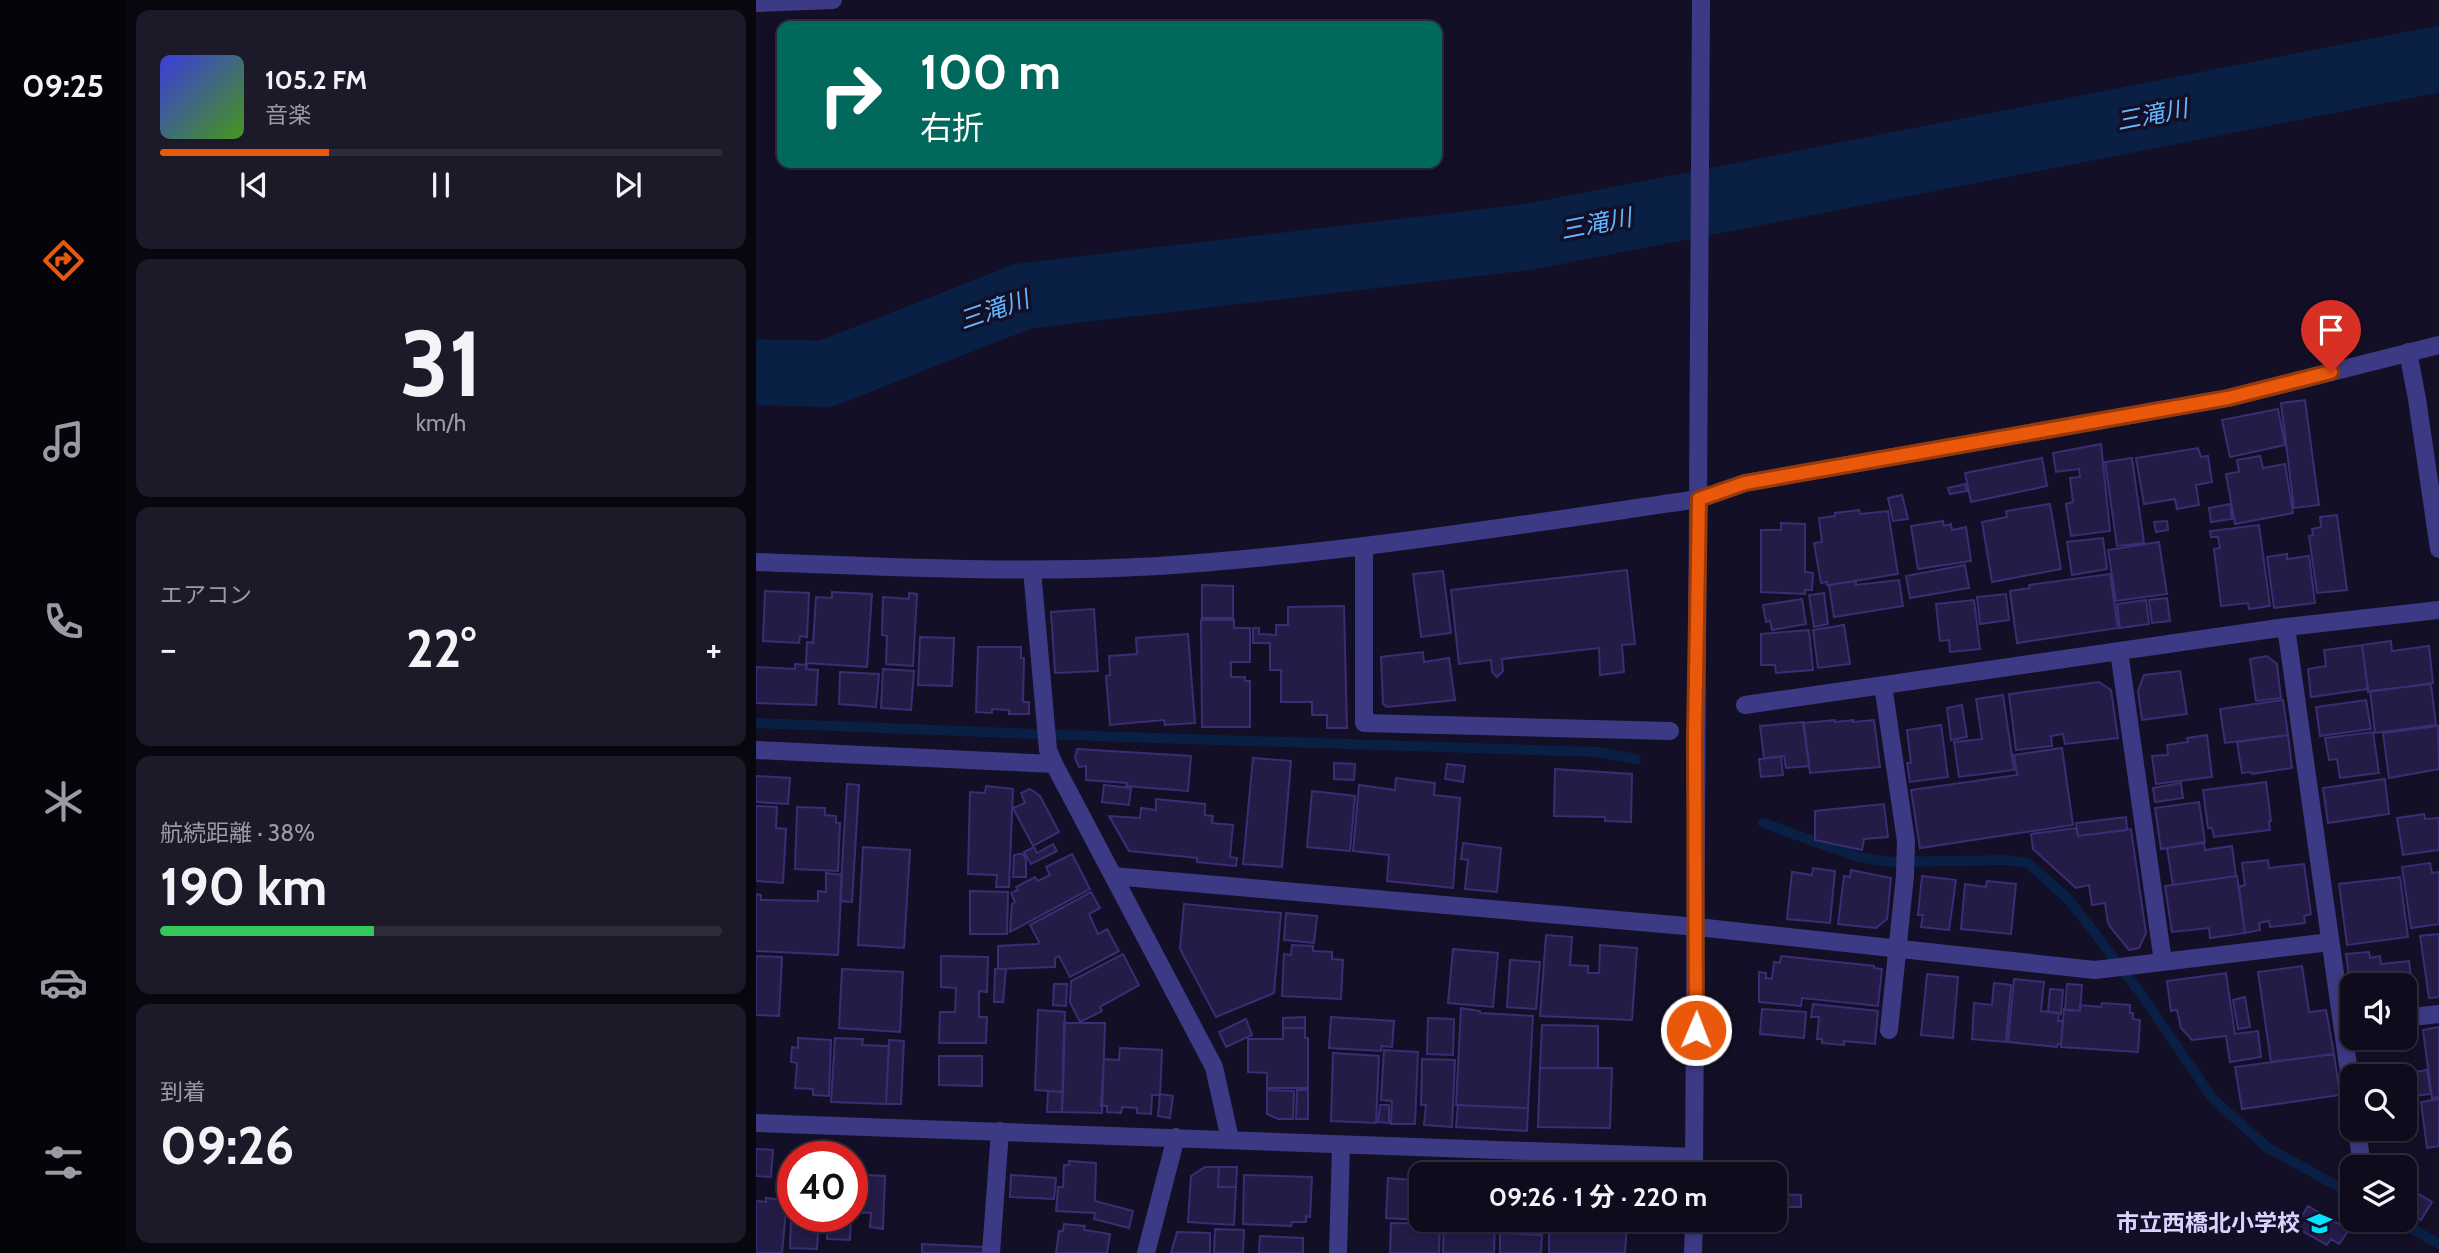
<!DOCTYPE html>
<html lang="ja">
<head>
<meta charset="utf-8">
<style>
  :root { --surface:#0e0b1c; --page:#1c1929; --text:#f1f3f6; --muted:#9b9ba3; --line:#2e2b3b; --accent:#ea580c }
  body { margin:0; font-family:Cabin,"Noto Sans JP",sans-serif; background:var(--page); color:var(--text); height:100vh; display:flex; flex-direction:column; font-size:26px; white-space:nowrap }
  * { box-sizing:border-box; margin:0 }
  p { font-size:23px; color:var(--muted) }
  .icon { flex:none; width:38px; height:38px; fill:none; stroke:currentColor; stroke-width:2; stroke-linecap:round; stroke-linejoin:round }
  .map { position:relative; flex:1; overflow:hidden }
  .sheet { display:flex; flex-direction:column; gap:10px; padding:10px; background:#08060f; width:630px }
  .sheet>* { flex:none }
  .hud { position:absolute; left:21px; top:21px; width:665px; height:147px; border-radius:14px; box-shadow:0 4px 10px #0003,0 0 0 2px var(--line); background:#00695c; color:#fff; overflow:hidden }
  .buttons { position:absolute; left:1584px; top:973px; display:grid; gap:14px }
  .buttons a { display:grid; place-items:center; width:77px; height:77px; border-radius:14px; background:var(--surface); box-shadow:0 4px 10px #0003,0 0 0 2px var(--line); font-size:35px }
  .speed { position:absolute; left:21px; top:1141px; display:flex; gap:14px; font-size:35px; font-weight:700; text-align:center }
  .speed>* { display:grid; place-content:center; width:91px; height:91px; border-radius:50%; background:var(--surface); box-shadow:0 4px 10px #0003,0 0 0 2px var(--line); line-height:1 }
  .speed .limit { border:10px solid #d22; background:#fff; color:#111 }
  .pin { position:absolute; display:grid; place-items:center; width:60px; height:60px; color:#fff; margin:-72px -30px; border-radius:50% 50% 50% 0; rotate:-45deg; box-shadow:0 0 7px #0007 }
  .pin .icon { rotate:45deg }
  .me { position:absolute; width:77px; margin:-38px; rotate:1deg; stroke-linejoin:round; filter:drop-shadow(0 0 5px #0008) }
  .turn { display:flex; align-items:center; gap:24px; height:147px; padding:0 28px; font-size:32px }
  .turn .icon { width:91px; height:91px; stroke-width:2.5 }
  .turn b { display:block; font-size:49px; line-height:60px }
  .big { font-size:52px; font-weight:700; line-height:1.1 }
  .sheet .card { flex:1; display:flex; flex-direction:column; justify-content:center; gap:10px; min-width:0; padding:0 24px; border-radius:14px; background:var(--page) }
  .sheet .dial { align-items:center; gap:0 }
  .dial b { font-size:91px; line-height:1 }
  .song { display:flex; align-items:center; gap:21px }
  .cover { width:84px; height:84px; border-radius:10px; background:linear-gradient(135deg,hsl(240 70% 55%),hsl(100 70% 35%)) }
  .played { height:7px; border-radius:4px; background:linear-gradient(90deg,var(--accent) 30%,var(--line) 30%) }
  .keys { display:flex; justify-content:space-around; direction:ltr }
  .heat { display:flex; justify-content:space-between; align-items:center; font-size:38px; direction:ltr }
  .charge { height:10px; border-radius:5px; background:linear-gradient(90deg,#34c759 38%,var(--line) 0) }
  .trip { position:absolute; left:653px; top:1162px; width:378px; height:70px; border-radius:14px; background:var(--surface); box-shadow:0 4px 10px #0003,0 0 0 2px var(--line); font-weight:700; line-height:70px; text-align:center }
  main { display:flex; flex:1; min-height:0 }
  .menu { display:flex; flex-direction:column; width:126px; justify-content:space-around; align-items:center; background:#06040b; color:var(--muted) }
  .menu .icon { width:49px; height:49px }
  .menu .on { color:var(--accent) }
  .menu b { font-size:32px; color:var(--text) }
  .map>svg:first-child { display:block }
</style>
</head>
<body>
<main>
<nav class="menu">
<b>09:25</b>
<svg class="icon on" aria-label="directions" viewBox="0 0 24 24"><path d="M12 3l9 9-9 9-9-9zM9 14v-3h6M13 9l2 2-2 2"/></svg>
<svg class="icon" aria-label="music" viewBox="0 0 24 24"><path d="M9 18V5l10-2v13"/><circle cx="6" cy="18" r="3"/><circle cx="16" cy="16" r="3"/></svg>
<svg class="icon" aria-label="phone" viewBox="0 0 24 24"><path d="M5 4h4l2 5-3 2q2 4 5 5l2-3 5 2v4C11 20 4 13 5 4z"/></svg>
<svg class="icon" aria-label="climate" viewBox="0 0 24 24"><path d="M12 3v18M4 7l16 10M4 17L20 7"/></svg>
<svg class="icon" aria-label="car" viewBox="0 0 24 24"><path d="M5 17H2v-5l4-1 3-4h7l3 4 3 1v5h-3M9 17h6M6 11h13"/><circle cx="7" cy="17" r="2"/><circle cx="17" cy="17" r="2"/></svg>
<svg class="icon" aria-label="filters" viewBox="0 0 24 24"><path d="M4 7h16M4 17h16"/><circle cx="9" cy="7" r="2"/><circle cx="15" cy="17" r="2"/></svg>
</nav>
<section class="sheet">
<div class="card">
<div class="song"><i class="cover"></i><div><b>105.2 FM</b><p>音楽</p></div></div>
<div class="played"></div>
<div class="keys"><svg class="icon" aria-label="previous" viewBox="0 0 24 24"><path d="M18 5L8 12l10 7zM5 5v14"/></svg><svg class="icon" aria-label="pause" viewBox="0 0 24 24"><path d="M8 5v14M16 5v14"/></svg><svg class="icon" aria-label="next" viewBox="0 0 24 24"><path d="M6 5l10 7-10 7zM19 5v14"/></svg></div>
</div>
<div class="card dial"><b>31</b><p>km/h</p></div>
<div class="card"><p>エアコン</p>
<div class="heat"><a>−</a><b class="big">22°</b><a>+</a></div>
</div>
<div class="card"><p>航続距離 · 38%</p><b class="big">190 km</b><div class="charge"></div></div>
<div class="card"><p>到着</p><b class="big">09:26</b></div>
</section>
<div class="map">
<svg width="1683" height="1253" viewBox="0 0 1683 1253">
  <rect width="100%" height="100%" fill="#130f26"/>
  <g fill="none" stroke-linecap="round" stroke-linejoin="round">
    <path stroke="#0a1f44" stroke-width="10" d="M0 723 308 735 841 752 880 759
      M1007 823 1102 857 1136 862 1251 860 1272 863 1313 900 1383 991 1457 1099 1512 1148 1596 1194
      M1641 1220 1683 1244"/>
    <path stroke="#0a1f44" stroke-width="66" d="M0 372 69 374 268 296 772 237 1683 59"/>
  </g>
  <path fill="#241b47" stroke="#3b2d73" stroke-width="2" d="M1549 400 1563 505 1538 508 1525 403Z
    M1522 409 1529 445 1474 457 1466 420Z
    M1345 444 1354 531 1315 536 1310 504 1317 502 1314 478 1324 477 1323 469 1300 472 1297 453Z
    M1442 448 1445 457 1452 456 1456 482 1440 485 1443 505 1421 509 1419 499 1388 504 1380 458Z
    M1504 456 1507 468 1529 464 1537 513 1479 524 1470 474 1483 472 1481 460Z
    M1286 458 1291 486 1215 502 1209 473Z
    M1376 458 1388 543 1361 546 1349 462Z
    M1209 484 1211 491 1194 494 1192 488Z
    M1146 495 1152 519 1137 521 1132 498Z
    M1294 504 1305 569 1236 582 1226 522 1251 517 1250 511Z
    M1474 504 1476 519 1455 522 1453 508Z
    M1103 510 1104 514 1132 511 1142 574 1073 585H1071V582L1065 583 1058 543 1066 542 1063 518 1079 516V513Z
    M1581 515 1591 590 1561 593 1553 536 1557 535 1556 529 1565 527 1564 517Z
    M1187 521 1188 526 1195 524 1196 530 1210 527 1215 561 1162 569 1155 526Z
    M1411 521 1412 530 1400 532 1398 522Z
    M1025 523 1049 524V572L1057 573 1056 590H1049V594L1005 592V530H1025Z
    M1503 525 1514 606 1493 609 1492 603 1465 606 1458 549 1464 548 1462 537H1455L1454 531Z
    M1347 538 1351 569 1316 575 1311 542Z
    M1403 542 1411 594 1360 601 1352 550Z
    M1531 554V559L1553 556 1559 603 1518 608 1511 557Z
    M1209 565 1213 588 1154 598 1150 576Z
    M871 570 879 644 866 645 868 672 844 675 843 648 746 659 747 671 741 677 736 672 735 660 703 664 695 590Z
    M687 571 695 633 665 637 657 574Z
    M1354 574 1362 628 1261 643 1254 591 1274 588 1273 585Z
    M1143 580 1147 606 1078 617 1073 585 1100 581V585Z
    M446 585 477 586V618H446Z
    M9 591 53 593 51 637 44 636 43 643 7 641Z
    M76 592 116 594 111 667 50 663 51 642 57 643 60 597 76 598Z
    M153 593 161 594 157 666 130 664 131 636 126 635 127 597 153 599Z
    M1068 593 1072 624 1058 627 1053 595Z
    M1250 594 1253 620 1224 624 1221 597Z
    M1411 598 1414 621 1396 623 1393 600Z
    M1046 599 1050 624 1016 630 1014 621 1010 622 1007 605Z
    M1218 600 1224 649 1194 652 1193 640 1184 641 1180 604Z
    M1390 600 1393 624 1364 628 1361 604Z
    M588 606 591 728H571V715H556V702H525V670H514V643H497V628H503V634L520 635V625H532V607Z
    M338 609 342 671 299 673 295 612Z
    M445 620H478V628H494V662H475V677H489V681H494V727H446Z
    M1088 625 1094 664 1062 668 1057 630Z
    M1053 630 1057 670 1020 673 1019 665H1005V634Z
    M432 634 439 723 409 725 408 720 354 725 350 676 354 675 353 656 381 654 380 638Z
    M164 637 198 638 196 686 162 685Z
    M1635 641 1636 651 1673 646 1677 683 1612 692 1606 645Z
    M1606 645 1612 689 1555 697 1552 669 1570 666 1568 650Z
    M222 647H265V658H268L267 702H273V714H253V710L236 709V713L220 712Z
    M667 652 668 662 693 658 699 700 631 707 627 704 625 657Z
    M1511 656 1521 664 1525 698 1500 701 1494 659Z
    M39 664 51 665 50 669 62 670 60 705 0 703V667L39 669Z
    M127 669 158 671 155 710 125 708Z
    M1424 671 1431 714 1386 720 1382 691 1388 675Z
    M84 672 123 674 120 707 83 704Z
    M1343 682 1355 690 1362 738 1309 744 1307 734 1295 736 1296 746 1260 750 1253 694Z
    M1675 684 1680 725 1619 733 1614 691Z
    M1247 695 1258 770 1203 777 1198 742 1226 739 1220 699Z
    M1527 700 1532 735 1469 743 1464 709Z
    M1610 700 1615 729 1564 736 1560 707Z
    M1206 705 1211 737 1195 740 1191 708Z
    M1079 720V722L1097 720V722L1118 720 1124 767 1054 773 1048 723Z
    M1047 722 1053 766 1030 768 1028 756 1008 758 1004 726Z
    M1185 725 1192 777 1154 782 1151 763H1155L1151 730Z
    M1682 726 1683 769 1633 778 1627 733Z
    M1617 732 1623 773 1584 778 1581 759 1573 760 1569 738Z
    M1451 735 1456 777 1400 784 1396 756 1412 755 1411 745 1432 742 1431 738Z
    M1532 735 1536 768 1496 774 1495 772 1486 773 1481 742Z
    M1306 748 1317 825 1164 848 1155 790 1261 775 1258 755Z
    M321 749 435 756 432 791 370 786 371 783 330 780V766L323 767 319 758Z
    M1025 757 1027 775 1005 777 1003 759Z
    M497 758 535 761 526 867 487 864Z
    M578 763 599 764 598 780 578 779Z
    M691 764 709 766 707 782 689 779Z
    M799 769 876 774 875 822 849 821V817L798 816Z
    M0 776 34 778 32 804 0 802Z
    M640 778 679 783 678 795 704 798 697 888 631 881 633 855 597 851 603 785 639 790Z
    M1629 779 1633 814 1572 823 1567 788Z
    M1510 782 1515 821H1513L1514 830 1458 837 1456 828H1452L1447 790Z
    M1425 783 1427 798 1399 802 1397 788Z
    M91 784 103 785 96 902 84 901Z
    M348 785 375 788 373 805 346 802Z
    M230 786 257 789 253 887H240L241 875 212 874 214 792 229 793Z
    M274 789 284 796 303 832 277 846 257 808 269 803 265 793Z
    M556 791 599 796 594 851 551 847Z
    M400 799 449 804V815L457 816 456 823 477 825 474 857 481 858 480 866 441 862V858L373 851 353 816 384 818 385 808 400 810Z
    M1443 802 1449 842 1405 849 1399 808Z
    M1128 804 1132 837 1108 839 1106 850 1059 840V811Z
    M0 806 21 807 20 828 30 829 27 883 0 881Z
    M41 807 69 808V815L80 816V823H84L82 871 39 869Z
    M1668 814 1669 819 1683 818V850L1647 855 1641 818Z
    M1370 817 1371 830 1322 836 1320 823Z
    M1320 828 1322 836 1375 829 1390 933 1383 948 1373 950 1355 928 1352 923 1349 903 1336 905 1333 885 1320 888 1277 849 1275 834Z
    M707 843 745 848 741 892 709 889 712 860 705 859Z
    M1448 843 1449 850 1476 846 1480 876 1417 885 1411 848Z
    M297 844 301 851 275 864 268 852 278 847 281 853Z
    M107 847 154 850 148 948 102 945Z
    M262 854H267L270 860V877H257L258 855Z
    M316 854 334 889 254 932 256 904 259 902 255 893 262 890 260 887 279 877 282 881 294 875 290 867Z
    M1512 860 1513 868 1548 864 1555 914 1548 916 1549 923 1514 927 1513 921 1503 923 1504 930 1489 933 1483 887 1489 885 1486 863Z
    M1674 863 1676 873 1683 872V924L1655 928 1646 867Z
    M1057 868 1079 871 1074 923 1031 919 1036 872 1056 875Z
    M1095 870 1135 878 1131 919 1120 928 1082 924 1088 876 1094 877Z
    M70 873 86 875 82 955 0 951V894L5 895V900L62 901V891L70 892Z
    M1166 876 1200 880 1193 930 1165 927 1167 915H1162Z
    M1481 876 1489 933 1454 938 1453 928 1416 932 1409 886Z
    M1644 877 1652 937 1591 945 1583 884Z
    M1231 881 1260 884 1255 934 1205 929 1209 884 1230 887Z
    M214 891 252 892 251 934H214Z
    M335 892 344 908 333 914 342 934 351 929 363 951 314 977 303 956 299 958V967L242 969V946L282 944 283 942 274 925Z
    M428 904 525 913 518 993 460 1017 424 949Z
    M530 913 561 916 558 943 528 940Z
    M1683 934V997L1673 998 1664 936Z
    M790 935 816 937 814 965 832 966V973H843L844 945 881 948 876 1020 784 1016Z
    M536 945 557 946V951L576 952V959L587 960 585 999 526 996 528 954 535 955Z
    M697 949 742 953 737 1007 692 1003Z
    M1613 952 1614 958 1624 956 1625 964 1653 961 1658 1002 1648 1003V985H1596V1000L1590 954Z
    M367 954 383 985 344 1007 346 1011 324 1022 314 1002 315 981Z
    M0 956 26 957 23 1016 0 1015Z
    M185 956 232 957 231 992 223 991V1017H231L230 1043H183L184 1012H199L200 988 185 987Z
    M1025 956 1118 966V968L1126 969 1122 1006 1046 998 1045 1006 1003 1002V972L1010 973V978L1016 979 1018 962 1024 963Z
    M754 960 784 962 780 1009 751 1007Z
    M1546 966 1553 1012 1570 1010 1578 1054 1515 1062 1502 972Z
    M86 969 147 972 144 1032 83 1028Z
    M239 969H250L247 1002H238Z
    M1470 973 1479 1034 1502 1031 1505 1057 1474 1062 1470 1036 1436 1040 1425 1028 1421 1010 1415 1011 1411 981Z
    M1171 974 1202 977 1197 1038 1165 1035Z
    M1258 979 1288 982 1285 1011 1303 1013 1302 1021H1307L1305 1044H1302L1301 1047 1252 1042Z
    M1238 983 1255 985 1250 1042 1216 1039 1218 1003 1236 1005Z
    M298 984H311L310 1006 297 1005Z
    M1311 984 1326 985 1324 1011 1309 1010Z
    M1294 989 1307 990 1305 1014 1292 1012Z
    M1489 997 1494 1027 1482 1029 1477 1000Z
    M1346 1003 1374 1005V1013H1377V1019L1384 1020 1382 1052 1305 1047 1308 1009 1324 1011V1005L1345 1007Z
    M1057 1004 1122 1011 1119 1044 1088 1041V1045L1066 1043V1039H1061L1063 1017H1055Z
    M705 1008 724 1011V1013L777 1016 772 1108 700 1105Z
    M1006 1009 1050 1012 1048 1038 1004 1034Z
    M282 1010 309 1012 307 1092 279 1090Z
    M549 1017V1028H527V1018Z
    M575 1017 638 1021 636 1047 626 1046 625 1051 573 1048Z
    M672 1018 698 1019 697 1055 671 1054Z
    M490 1019 496 1035 470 1047 463 1032Z
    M308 1023H349L346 1113 306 1112Z
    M786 1025 842 1026V1068H784Z
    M1683 1027V1097L1676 1098 1667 1030Z
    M527 1028H549V1038H552V1088H511V1073L492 1072V1039H527Z
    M42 1038 75 1040 73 1096 57 1095V1089L39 1088 41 1063 35 1062 36 1047 42 1048Z
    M79 1038 107 1039 106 1045 133 1046 130 1104 75 1102Z
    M133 1040 148 1041 145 1104H130Z
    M364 1048 406 1050 404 1095H396L395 1114 381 1113V1108L366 1107 365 1113 351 1112V1106H345L348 1059 363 1060Z
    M628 1050 662 1052 659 1124H635L636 1101 625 1100Z
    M577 1053 623 1056 620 1123 575 1121Z
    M1578 1054 1584 1095 1486 1109 1479 1067Z
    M183 1056H226V1086L183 1085Z
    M666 1059 699 1060 696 1127 668 1125 670 1105H665Z
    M784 1068H856L854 1128 782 1127Z
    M1671 1070 1675 1094 1651 1097 1648 1074Z
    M511 1090 538 1091 537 1119H522L511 1114Z
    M541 1090H552V1119H540Z
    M292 1091 307 1092 306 1112H291Z
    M404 1094 417 1096 414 1118 402 1116Z
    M1683 1099V1146L1671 1148 1665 1102Z
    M624 1105H633V1123L622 1122Z
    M702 1105 772 1108 771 1131 700 1127Z
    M0 1149 17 1150 15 1177 0 1176Z
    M313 1161 340 1163 339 1201 377 1211 373 1228 338 1219 339 1213 300 1211 302 1187H307L308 1165H313Z
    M449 1167H463L462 1187H480L478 1225 432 1222 435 1176Z
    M463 1167H481L480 1187H462Z
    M96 1174 129 1176 127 1229 114 1227 115 1213 96 1212Z
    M255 1175 300 1178 298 1199 254 1197Z
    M488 1175 556 1177 554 1217 550 1216V1222H536L535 1226 487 1224Z
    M632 1178 657 1180V1184L665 1185V1220L686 1221 630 1218Z
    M1648 1179 1661 1186 1658 1191 1676 1202 1665 1220 1648 1210Z
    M36 1187 37 1216H63L61 1249 34 1248Z
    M1018 1194 1045 1195V1207H1018Z
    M10 1198 31 1200 26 1253H0V1201L10 1202Z
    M1552 1206 1593 1230 1583 1244 1575 1239 1571 1245 1539 1227Z
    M72 1216H95L94 1240 71 1239Z
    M712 1220H739L738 1253H687L688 1221 712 1222Z
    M793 1220 871 1221 869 1253H793Z
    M635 1223 684 1224 683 1253H634Z
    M308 1224 329 1226 328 1230 354 1234 351 1253H300L303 1231H307Z
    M459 1229 488 1230 487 1253H458Z
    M421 1232 454 1233V1253H415Z
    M744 1233 786 1235 785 1253H744Z
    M504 1236 547 1238V1253H503Z
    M166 1244 228 1247V1253H166Z"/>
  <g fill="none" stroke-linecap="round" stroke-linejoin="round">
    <path stroke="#3d3a85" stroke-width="18" d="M0 3 77 0
      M1652 352 1661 399 1683 549
      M608 547V723L914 731
      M0 562C134 567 268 574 402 566 583 554 763 525 943 499L989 483 1472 398 1683 345
      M276 570 292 750 298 764
      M1530 627 1596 1094
      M1363 651 1407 962
      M1127 685 1150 841 1149 876 1133 1030
      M989 705 1530 627 1683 610
      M0 750 298 764 458 1067 474 1139
      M357 876 941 927 1339 970 1574 942
      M1648 1018 1683 1014
      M0 1123 938 1157
      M1601 1129 1604 1152
      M235 1253 244 1131
      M390 1253 420 1137
      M582 1253 585 1145"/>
    <path stroke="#3d3a85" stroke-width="18" d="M938 1174 945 0
      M937 1253 938 1220"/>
  </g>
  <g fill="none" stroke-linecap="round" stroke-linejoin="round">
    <defs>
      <path id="route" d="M940 1030 939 736 943 499 989 483 1472 398 1575 372"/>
    </defs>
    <use href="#route" stroke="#983908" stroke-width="18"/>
    <use href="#route" stroke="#ea580c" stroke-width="12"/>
  </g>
  <defs>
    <symbol id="school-bare" viewBox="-9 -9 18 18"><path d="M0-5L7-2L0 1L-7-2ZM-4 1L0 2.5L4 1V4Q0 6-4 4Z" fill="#00e5ff" stroke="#130f26" stroke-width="2.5" paint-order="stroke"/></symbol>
  </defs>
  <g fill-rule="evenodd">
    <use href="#school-bare" x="1546" y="1206" width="35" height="35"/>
  </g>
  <g text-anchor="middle" stroke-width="7" stroke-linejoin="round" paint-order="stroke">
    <g font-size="23" font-weight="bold" fill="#d9d4ff" stroke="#130f26" text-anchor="end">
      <text x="1544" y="1231">市立西橋北小学校</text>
    </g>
    <g font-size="24" font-style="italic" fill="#62b6ff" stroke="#130f26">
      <text transform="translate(1396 115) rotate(-11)" y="8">三滝川</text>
      <text transform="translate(840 224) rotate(-11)" y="8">三滝川</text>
      <text transform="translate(238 310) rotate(-19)" y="8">三滝川</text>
    </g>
  </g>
</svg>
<div class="buttons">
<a><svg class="icon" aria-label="sound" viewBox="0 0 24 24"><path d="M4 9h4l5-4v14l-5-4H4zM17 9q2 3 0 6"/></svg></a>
<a><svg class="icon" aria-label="search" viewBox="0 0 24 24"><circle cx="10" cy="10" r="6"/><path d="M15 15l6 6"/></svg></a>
<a><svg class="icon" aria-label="layers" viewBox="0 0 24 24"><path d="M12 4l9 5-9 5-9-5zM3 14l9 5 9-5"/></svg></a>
</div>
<div class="speed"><div class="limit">40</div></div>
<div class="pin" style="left:1575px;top:372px;background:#d93025"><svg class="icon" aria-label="arrive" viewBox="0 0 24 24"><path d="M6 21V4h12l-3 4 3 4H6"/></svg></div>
<svg class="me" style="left:940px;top:1030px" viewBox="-20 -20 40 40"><circle r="17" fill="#ea580c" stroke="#fff" stroke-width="3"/><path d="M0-11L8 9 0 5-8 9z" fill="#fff"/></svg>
<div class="trip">09:26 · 1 分 · 220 m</div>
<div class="hud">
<div class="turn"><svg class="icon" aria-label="right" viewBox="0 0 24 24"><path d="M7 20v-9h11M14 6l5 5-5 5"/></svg><div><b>100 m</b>右折</div></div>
</div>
</div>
</main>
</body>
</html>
